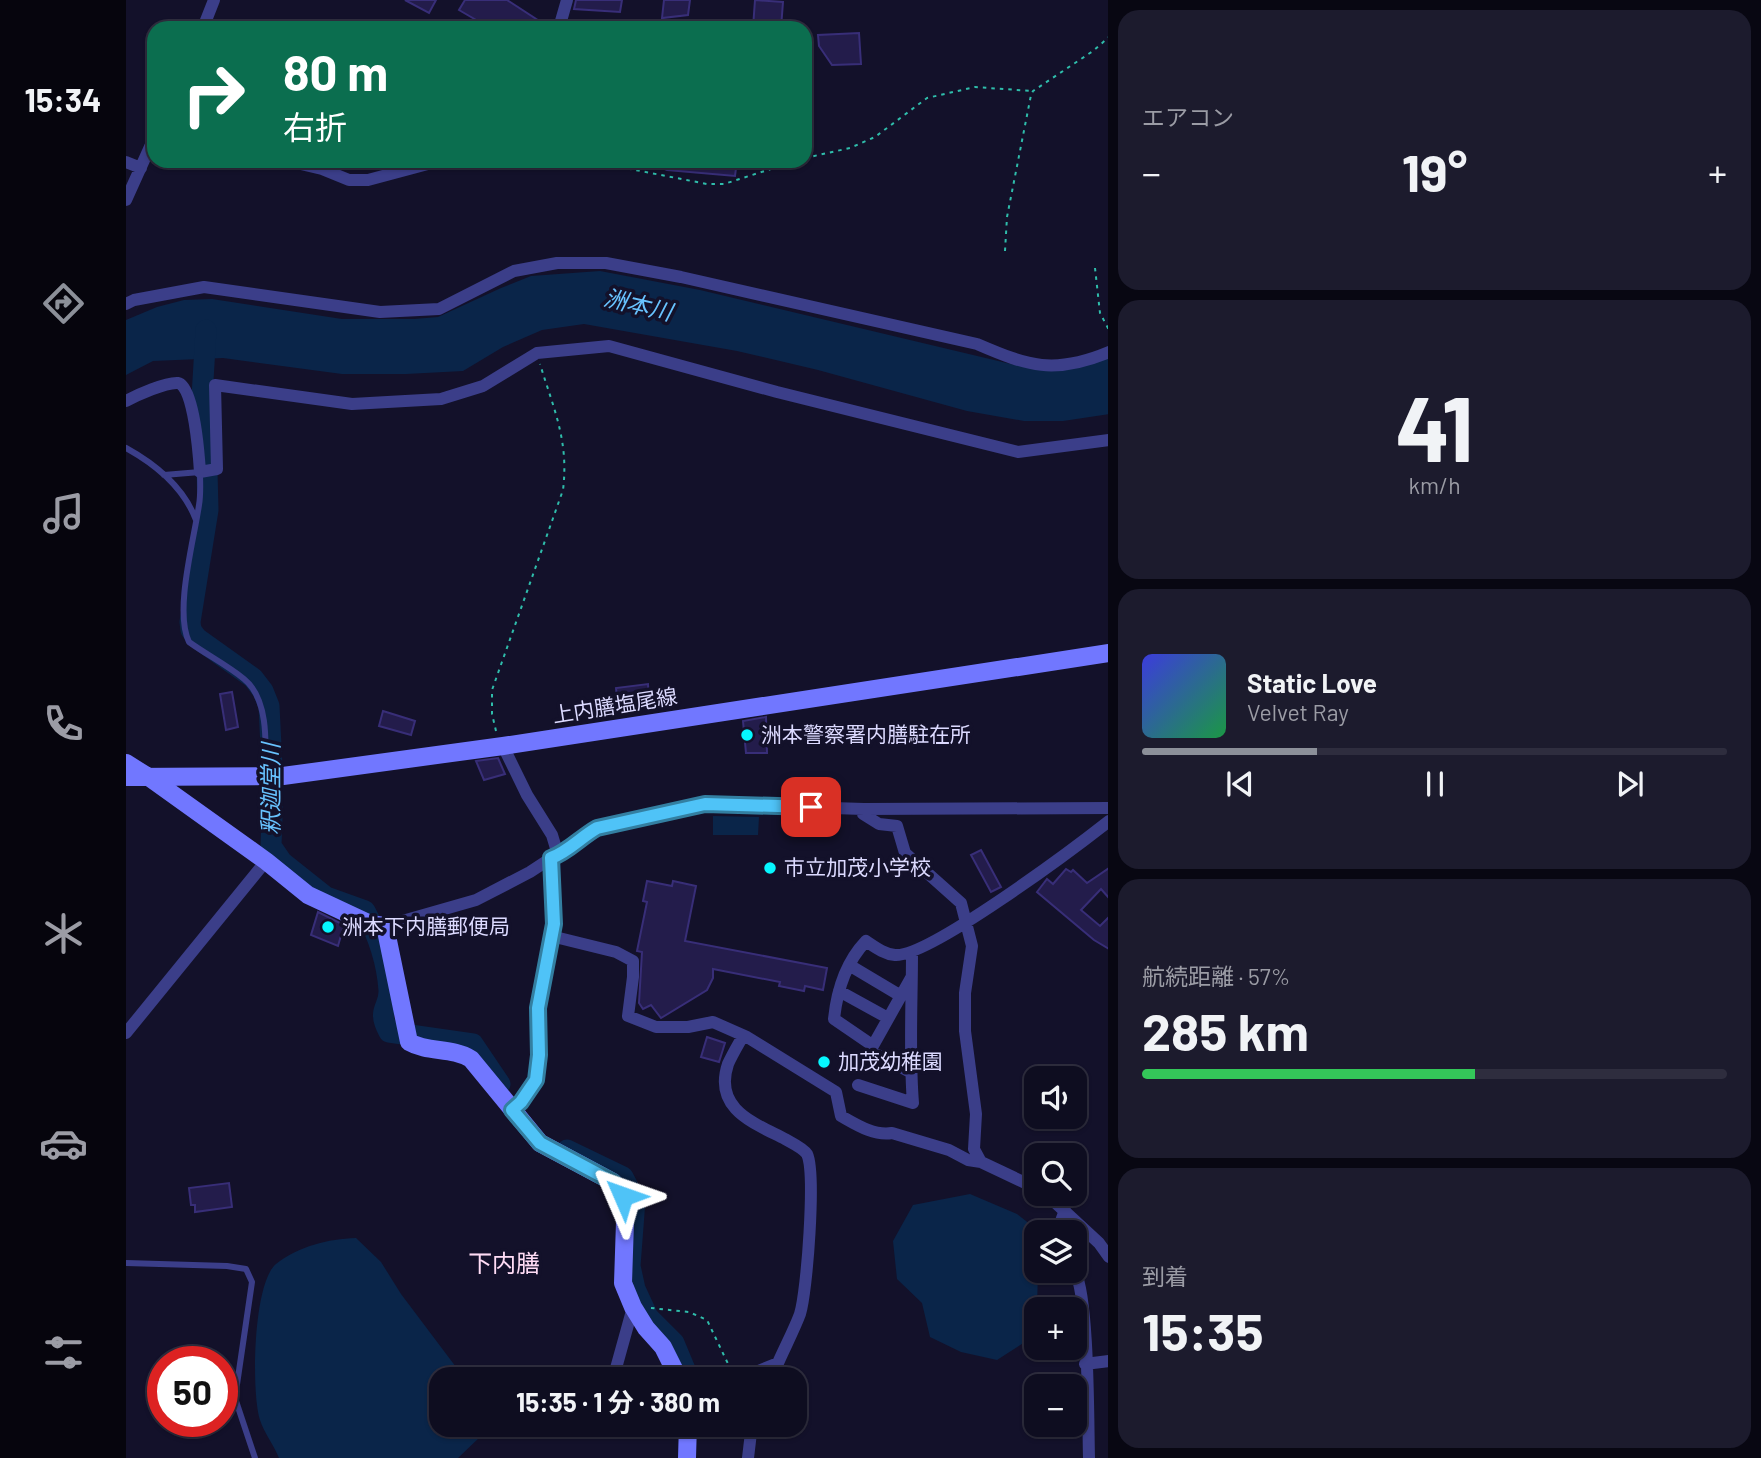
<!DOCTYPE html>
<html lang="ja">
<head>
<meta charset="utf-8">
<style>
  :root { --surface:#0e0d20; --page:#1c1b2d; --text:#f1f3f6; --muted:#9b9ca5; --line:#2e2d3e; --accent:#8c9099 }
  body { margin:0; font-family:Barlow,"Noto Sans JP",sans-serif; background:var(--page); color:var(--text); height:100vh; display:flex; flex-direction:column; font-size:26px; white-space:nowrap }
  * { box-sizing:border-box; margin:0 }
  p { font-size:23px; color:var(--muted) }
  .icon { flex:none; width:38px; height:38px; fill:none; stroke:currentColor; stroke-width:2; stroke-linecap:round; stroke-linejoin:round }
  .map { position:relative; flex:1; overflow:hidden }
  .side { display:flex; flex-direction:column; gap:10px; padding:10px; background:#080712; width:653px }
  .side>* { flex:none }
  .guide { position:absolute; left:21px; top:21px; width:665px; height:147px; border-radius:21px; box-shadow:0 2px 5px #0004,0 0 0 2px var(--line); background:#0b6e4f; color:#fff; overflow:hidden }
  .buttons { position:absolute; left:898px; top:1066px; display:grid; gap:14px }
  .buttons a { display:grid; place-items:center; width:63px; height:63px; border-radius:14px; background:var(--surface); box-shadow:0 2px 5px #0004,0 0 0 2px var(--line); font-size:35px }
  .speed { position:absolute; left:21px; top:1346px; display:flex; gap:14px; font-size:35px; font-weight:700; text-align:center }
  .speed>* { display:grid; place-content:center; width:91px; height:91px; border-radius:50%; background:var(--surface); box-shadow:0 2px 5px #0004,0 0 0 2px var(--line); line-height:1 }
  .speed .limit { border:10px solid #d22; background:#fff; color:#111 }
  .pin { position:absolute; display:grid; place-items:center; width:60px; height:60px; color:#fff; margin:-30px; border-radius:14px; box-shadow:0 4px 10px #0006 }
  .me { position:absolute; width:77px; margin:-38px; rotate:313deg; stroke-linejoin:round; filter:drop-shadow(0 0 5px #0008) }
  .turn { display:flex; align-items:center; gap:24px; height:147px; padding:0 21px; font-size:32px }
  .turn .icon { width:91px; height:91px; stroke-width:2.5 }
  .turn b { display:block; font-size:49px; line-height:60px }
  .big { font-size:52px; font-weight:700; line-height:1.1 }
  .side .widget { flex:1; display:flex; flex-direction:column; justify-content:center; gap:10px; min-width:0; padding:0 24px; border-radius:21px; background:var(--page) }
  .side .dial { align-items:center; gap:0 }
  .dial b { font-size:91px; line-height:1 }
  .song { display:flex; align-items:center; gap:21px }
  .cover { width:84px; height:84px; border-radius:10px; background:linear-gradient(135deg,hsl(240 70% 55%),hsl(140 70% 35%)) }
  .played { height:7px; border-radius:4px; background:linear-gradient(90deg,var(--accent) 30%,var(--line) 30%) }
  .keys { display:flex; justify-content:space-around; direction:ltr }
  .heat { display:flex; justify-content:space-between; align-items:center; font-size:38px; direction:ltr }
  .charge { height:10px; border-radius:5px; background:linear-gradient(90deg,#34c759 57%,var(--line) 0) }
  .trip { position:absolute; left:303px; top:1367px; width:378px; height:70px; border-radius:21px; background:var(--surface); box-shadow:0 2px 5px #0004,0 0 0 2px var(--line); font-weight:700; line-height:70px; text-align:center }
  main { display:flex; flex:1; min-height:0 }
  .tabs { display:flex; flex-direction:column; width:126px; justify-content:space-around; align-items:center; background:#06050d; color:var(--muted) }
  .tabs .icon { width:49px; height:49px }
  .tabs .selected { color:var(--accent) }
  .tabs b { font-size:32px; color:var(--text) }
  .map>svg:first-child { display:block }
</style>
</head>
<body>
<main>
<nav class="tabs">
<b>15:34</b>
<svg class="icon selected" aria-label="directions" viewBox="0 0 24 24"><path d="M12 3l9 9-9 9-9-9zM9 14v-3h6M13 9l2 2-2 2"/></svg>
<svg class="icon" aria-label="music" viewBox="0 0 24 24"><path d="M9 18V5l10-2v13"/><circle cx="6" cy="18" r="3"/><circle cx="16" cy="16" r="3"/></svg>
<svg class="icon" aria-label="phone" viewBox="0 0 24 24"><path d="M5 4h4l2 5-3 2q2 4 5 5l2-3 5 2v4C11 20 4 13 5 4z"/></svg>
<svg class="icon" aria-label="climate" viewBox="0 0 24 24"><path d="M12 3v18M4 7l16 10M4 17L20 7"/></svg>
<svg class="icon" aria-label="car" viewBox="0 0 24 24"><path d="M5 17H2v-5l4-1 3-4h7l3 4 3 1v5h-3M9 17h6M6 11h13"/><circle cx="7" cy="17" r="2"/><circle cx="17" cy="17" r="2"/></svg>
<svg class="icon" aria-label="filters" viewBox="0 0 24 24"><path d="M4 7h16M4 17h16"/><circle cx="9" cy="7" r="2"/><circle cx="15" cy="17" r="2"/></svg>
</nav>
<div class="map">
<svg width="983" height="1458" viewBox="0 0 983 1458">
  <rect width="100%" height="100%" fill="#13112a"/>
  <path fill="#0a2549" d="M474 271 574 290 889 365 982 356 983 414 937 421H898L841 411 692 370 611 351 458 324 416 330 377 347 337 371 280 374H216L97 358 27 361 0 375V320L31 307 58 300 86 299 216 319H288L312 317 375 288 405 276Z
    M587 816 633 817 632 835H587Z
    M844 1194 891 1214 914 1232H910V1270L912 1271 911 1308 902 1340 871 1360 835 1352 804 1337 796 1303 771 1279 767 1241 787 1205Z
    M230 1238 255 1262 275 1294 339 1379H315V1424L351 1425 355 1436 332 1458H153C148 1445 138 1433 134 1420 125 1392 127 1283 150 1264 173 1246 202 1239 230 1238Z"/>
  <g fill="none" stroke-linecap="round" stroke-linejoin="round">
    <path stroke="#0a2549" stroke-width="21" d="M80 330 76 397 80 454
      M81 471 82 510 64 622 65 630 71 638 127 678 137 691 143 706 147 787 145 846 156 862 200 897 239 911C252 935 261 962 263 990 264 1009 250 1008 263 1032L347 1044 374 1084
      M441 1150 497 1177 509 1200 504 1266 509 1289 522 1317 548 1343 563 1379"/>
  </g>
  <path fill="#231c4b" stroke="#382e78" stroke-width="2" d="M279 0H310L303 13Z
    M339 0H381L424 28H364L333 10Z
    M450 0H496L494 12 448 9Z
    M538 0H564L562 15 536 18Z
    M629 0 657 2 655 28H627Z
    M733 33 735 64 706 65 693 46 692 35Z
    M520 161H611L609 176 541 170Z
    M522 684 523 701 492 706 490 688Z
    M106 692 112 727 100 730 94 694Z
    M257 711 289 721 285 735 253 726Z
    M640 717 641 753H620L617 721Z
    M372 758 379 774 358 780 350 761Z
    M855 850 875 887 865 892 845 855Z
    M983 868V898L975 889 955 910 974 926 983 917V949L968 940 911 892 921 879 927 884 940 869 945 872 947 870 961 883Z
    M521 881 546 886 547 881 570 886 559 941 701 968 697 990 679 986 678 991 653 986 654 982 587 969V978L581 990 535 1018 525 1005 517 1009 513 1003 516 952 511 951 521 902 517 901Z
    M192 912 218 925 212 946 185 935Z
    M581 1037 599 1043 593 1062 575 1057Z
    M103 1183 106 1207 69 1212V1205H65L63 1188Z"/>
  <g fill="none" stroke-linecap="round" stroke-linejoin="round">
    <path stroke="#2fbdab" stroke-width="2" stroke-dasharray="3.5 5" stroke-linecap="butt" d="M679 158 724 148 749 137 801 98 849 87 906 91
      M411 161 415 166 494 167 581 184H598L670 161
      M879 251 881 217 905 95 907 91 967 51 983 37
      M969 268 974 313 983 330
      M370 731 366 714V690L437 490C443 441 428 410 414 364
      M525 1308 563 1312 581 1320 605 1370"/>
    <path stroke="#3b3e89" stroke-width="6" d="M0 448C29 464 58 488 70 520
      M38 475 74 472C74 483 75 494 73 505 68 540 48 611 63 642 81 655 101 665 118 679 143 699 140 745 139 774
      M0 1263 101 1266 120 1269 126 1282 109 1398 129 1458"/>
    <path stroke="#3b3e89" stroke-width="12" d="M77 28 88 0
      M433 28 441 0
      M162 161 196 169 223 180H242L313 161
      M0 162 15 168
      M0 200 28 138
      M0 304 8 300 78 287 254 312 313 309 388 271 431 263H480L555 277 851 344C902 366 928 375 983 352
      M0 401C11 395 40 382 52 383 68 385 73 457 74 472L91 469 89 385 226 404 315 399 357 386 411 353 483 346 651 392 892 452 983 440
      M377 746 401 795 426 835 432 855
      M738 809 737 814 753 824 771 826 779 853 835 903 846 946 839 993V1031L850 1114 848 1149 855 1162 910 1188
      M259 926 350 900 404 872 471 828 579 804 738 809 983 808
      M425 936 490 952 507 961V977L502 1016 530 1027H562L587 1022 621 1037 710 1092 715 1116C731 1125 748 1136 766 1133L823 1150 842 1160 855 1162
      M723 965 775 996
      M713 991 762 1018
      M0 1033 140 861
      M746 1045 708 1019C711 990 721 961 740 941 749 947 758 954 769 955 802 958 950 847 983 821
      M784 1072 744 1051 785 978
      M732 1085 787 1103C783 1054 786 1003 786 953
      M386 1110 395 1102 410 1080 413 1055 412 1008 428 924 425 858
      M920 1194 973 1243 983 1257
      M931 1232 939 1210
      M948 1270C963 1292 962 1424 963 1458
      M959 1364 983 1361
      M487 1379 507 1307
      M613 1379 652 1363C659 1347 668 1330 674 1314 681 1292 690 1173 681 1154 677 1148 666 1143 659 1139 628 1123 587 1109 602 1064 606 1055 612 1045 617 1036
      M544 1424 562 1427
      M622 1458 626 1424"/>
    <path stroke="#7177ff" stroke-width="18" d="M0 763 24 778 140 861 182 895 244 924 259 926 283 1042C302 1053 326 1047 345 1059L414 1143 487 1182 497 1196 499 1222 497 1283 507 1307 520 1328 537 1347 553 1379
      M0 777 157 776 377 746 983 653
      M561 1458 562 1424"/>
  </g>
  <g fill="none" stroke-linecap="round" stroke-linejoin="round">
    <defs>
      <path id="route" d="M497 1196 487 1182 414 1143 386 1110 395 1102 410 1080 413 1055 412 1008 428 924 425 858C442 852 455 837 471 828L579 804 685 807"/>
    </defs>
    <use href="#route" stroke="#337fa1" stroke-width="18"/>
    <use href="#route" stroke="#4fc3f7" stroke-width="12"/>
  </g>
  <g fill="#06f7ff" stroke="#13112a" stroke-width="2.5">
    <circle cx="621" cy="735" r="7"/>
    <circle cx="644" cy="868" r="7"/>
    <circle cx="202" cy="927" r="7"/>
    <circle cx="698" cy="1062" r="7"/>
  </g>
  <g text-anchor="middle" stroke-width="7" stroke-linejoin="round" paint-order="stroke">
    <g font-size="21" fill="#dcdaff" stroke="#13112a">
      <text transform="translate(489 706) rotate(-9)" y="7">上内膳塩尾線</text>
    </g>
    <g font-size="21" fill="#dcdaff" stroke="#13112a" text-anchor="start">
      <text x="635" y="742">洲本警察署内膳駐在所</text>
      <text x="658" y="875">市立加茂小学校</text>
      <text x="216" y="934">洲本下内膳郵便局</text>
      <text x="712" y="1069">加茂幼稚園</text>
    </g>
    <g font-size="23" font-style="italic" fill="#68c3ff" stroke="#13112a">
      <text transform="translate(512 305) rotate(13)" y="8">洲本川</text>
      <text transform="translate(145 789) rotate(-90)" y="8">釈迦堂川</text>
    </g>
    <g font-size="24" fill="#ffdcf5" stroke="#13112a">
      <text x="378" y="1272">下内膳</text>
    </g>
  </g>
</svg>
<div class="buttons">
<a><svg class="icon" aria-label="sound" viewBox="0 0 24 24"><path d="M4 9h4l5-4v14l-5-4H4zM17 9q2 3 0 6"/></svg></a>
<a><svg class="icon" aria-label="search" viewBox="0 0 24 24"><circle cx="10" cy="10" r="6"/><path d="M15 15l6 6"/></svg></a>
<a><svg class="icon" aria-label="layers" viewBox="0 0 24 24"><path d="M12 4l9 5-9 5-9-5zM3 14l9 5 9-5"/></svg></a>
<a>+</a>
<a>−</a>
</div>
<div class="speed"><div class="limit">50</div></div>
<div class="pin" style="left:685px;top:807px;background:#d93025"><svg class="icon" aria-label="arrive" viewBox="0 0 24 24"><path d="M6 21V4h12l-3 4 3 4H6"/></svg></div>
<svg class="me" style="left:497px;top:1196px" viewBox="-20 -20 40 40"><path d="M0-17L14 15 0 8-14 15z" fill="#4fc3f7" stroke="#fff" stroke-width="4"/></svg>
<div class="trip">15:35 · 1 分 · 380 m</div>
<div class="guide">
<div class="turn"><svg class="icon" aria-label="right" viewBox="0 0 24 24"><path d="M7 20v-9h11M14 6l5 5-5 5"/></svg><div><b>80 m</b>右折</div></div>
</div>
</div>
<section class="side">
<div class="widget"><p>エアコン</p>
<div class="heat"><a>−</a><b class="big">19°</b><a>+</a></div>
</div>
<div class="widget dial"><b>41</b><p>km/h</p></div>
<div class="widget">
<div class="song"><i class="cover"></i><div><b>Static Love</b><p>Velvet Ray</p></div></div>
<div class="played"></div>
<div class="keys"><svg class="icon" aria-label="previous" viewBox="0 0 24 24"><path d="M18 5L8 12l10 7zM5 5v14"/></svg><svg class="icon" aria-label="pause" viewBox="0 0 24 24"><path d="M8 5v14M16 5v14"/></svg><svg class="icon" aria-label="next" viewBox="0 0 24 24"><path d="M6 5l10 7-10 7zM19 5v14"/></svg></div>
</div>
<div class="widget"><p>航続距離 · 57%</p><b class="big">285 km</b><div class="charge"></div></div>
<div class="widget"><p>到着</p><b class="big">15:35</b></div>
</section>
</main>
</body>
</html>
